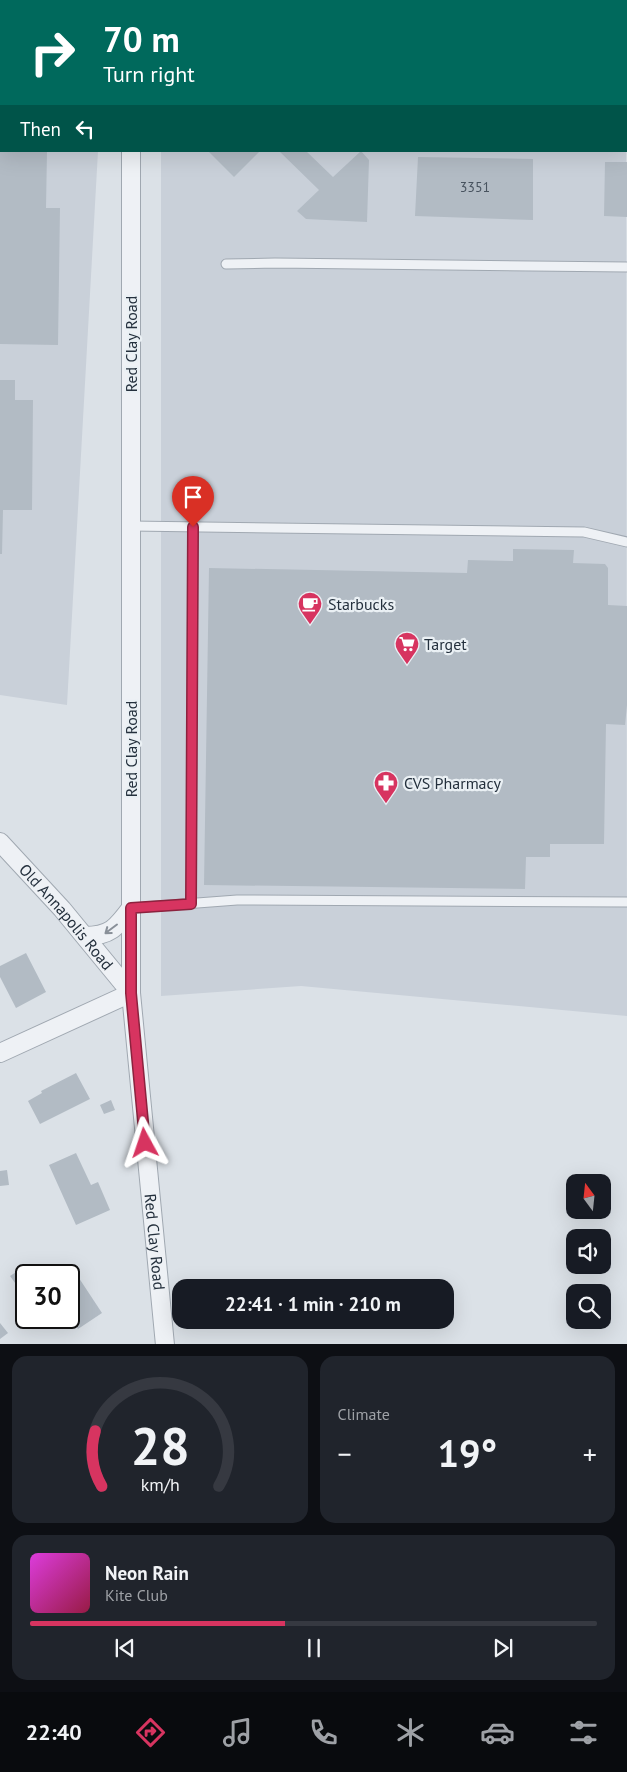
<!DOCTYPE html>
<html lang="en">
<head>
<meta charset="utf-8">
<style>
  :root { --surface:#171b24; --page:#20242c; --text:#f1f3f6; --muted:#9ea1a6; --line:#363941; --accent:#d73460 }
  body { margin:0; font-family:"PT Sans",sans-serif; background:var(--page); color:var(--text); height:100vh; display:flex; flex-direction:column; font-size:19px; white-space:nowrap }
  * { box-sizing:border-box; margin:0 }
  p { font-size:16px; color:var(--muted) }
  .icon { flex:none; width:28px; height:28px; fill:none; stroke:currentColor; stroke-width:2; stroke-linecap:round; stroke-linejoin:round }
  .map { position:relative; height:1344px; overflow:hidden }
  .side { display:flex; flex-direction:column; gap:12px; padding:12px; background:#0d0f14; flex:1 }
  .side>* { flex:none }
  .banner { position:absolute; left:0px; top:0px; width:628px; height:152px; box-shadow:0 5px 20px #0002; background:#00695c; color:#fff; overflow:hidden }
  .needle { width:32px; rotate:345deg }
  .controls { position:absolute; left:566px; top:1174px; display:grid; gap:10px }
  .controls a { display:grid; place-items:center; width:45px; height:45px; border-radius:10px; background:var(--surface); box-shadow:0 5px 20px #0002; font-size:25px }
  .speed { position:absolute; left:15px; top:1264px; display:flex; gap:10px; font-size:25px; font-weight:700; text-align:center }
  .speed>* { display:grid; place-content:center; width:65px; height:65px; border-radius:50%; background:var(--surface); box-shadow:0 5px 20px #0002; line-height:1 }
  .speed .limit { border:2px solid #111; border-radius:8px; background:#fff; color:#111 }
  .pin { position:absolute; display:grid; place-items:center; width:42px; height:42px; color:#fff; margin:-51px -21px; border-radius:50% 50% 50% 0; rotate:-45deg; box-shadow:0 0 5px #0007 }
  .pin .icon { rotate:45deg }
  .me { position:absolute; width:55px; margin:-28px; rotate:355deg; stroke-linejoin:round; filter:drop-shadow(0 0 4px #0008) }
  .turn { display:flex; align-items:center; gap:18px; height:105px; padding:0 20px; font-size:22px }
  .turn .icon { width:65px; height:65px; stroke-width:2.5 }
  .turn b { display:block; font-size:35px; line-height:42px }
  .then { display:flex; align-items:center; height:48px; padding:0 20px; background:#0003; gap:10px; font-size:19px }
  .big { font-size:38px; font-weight:600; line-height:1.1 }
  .side .tile { flex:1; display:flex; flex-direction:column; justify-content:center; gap:8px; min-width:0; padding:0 18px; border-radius:15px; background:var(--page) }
  .side .dial { align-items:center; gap:0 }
  .dial svg { height:130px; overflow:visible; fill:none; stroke:var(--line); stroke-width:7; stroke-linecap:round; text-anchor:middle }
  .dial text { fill:var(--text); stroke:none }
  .song { display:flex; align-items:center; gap:15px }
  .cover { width:60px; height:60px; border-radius:8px; background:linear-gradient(135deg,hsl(300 70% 55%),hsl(340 70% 35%)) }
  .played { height:5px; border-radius:2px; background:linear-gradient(90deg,var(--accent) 45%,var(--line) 45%) }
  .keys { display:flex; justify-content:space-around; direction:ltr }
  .heat { display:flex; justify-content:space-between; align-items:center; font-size:28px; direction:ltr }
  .side .tiles { flex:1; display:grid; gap:12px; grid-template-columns:1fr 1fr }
  .tile:last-child { grid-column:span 2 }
  .trip { position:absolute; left:172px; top:1279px; width:282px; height:50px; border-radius:15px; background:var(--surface); box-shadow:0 5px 20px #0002; font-weight:600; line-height:50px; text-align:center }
  .tabs { display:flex; height:80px; justify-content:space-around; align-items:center; background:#090b0e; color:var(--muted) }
  .tabs .icon { width:35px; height:35px }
  .tabs .active { color:var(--accent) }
  .tabs b { font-size:22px; color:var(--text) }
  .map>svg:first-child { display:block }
</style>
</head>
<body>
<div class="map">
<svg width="627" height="1345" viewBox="0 0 627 1345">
  <rect width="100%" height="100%" fill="#dbe1e7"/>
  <path fill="#c9d0d9" d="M0 21 1 151H98L67 705 0 695Z
    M626 44 627 1016 301 986 161 996V151H626Z"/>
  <path fill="#b2bbc4" d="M0 151H47L46 208H60L58 345 0 344Z
    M210 151H260L234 177 209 152Z
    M279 151H306L333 177 361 151 369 160 367 222 306 219 297 211 319 190Z
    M418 157 533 159V220L415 216Z
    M605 162H627V217L604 216Z
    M0 380H15V400H33L32 510H3L2 554H0Z
    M513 549 574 550 573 563 605 564 608 568V605L627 606V705L625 725 606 724 604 844H550V857H526L525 889 204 885 209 568 467 573 468 560 513 561Z
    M26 953 46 992 16 1008 0 977V966Z
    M76 1073 90 1099 40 1124 28 1101 42 1093 41 1091Z
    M111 1100 115 1110 104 1114 100 1105Z
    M76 1153 91 1185 98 1182 110 1210 76 1225 49 1165Z
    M7 1170 9 1185 0 1186V1171Z
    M24 1267 29 1275H26V1281L18 1287 10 1276Z
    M73 1269 102 1313 78 1329 69 1316V1275H64Z
    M0 1323 8 1333 0 1339Z"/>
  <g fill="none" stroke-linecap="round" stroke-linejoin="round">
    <defs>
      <path id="service" d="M226 264 275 263 627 267
        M131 526 584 532 627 542
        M191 904 193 527
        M131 908 237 900 627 902"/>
      <g id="minor">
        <path d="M131 0V1"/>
        <path id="s1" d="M131 151V993L165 1345"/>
        <path id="s2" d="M0 842 62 909 131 993"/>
        <path d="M85 936C110 936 116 928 131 908"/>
        <path d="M0 1053 131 993"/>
      </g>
    </defs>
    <use href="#service" stroke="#a0a8b1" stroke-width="11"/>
    <use href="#minor" stroke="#a0a8b1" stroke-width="20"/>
    <use href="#service" stroke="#eef1f5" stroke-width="9"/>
    <use href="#minor" stroke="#eef1f5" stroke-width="18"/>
  </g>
  <defs><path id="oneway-shaft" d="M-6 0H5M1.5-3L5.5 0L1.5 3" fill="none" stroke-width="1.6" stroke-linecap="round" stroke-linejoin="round" transform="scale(1.25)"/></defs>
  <use stroke="#899099" href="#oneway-shaft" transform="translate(111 929) rotate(143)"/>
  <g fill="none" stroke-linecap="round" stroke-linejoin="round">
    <defs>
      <path id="route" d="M145 1143 131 993V908L191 904 193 527"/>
    </defs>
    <use href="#route" stroke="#8c223e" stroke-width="12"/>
    <use href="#route" stroke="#d73460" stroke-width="9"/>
  </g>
  <defs>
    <symbol id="cafe-pin" viewBox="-11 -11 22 30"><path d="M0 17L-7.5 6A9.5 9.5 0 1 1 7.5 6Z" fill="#d73460" stroke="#eaf0f4"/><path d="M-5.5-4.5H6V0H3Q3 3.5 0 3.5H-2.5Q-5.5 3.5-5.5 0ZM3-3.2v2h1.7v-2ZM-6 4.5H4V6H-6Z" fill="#fff"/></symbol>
    <symbol id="supermarket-pin" viewBox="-11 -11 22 30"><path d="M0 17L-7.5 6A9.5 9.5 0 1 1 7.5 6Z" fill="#d73460" stroke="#eaf0f4"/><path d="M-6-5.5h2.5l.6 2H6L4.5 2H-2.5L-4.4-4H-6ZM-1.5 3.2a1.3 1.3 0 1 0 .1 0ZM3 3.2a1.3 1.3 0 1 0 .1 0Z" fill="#fff"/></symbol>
    <symbol id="pharmacy-pin" viewBox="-11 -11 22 30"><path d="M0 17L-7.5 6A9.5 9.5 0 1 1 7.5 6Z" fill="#d73460" stroke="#eaf0f4"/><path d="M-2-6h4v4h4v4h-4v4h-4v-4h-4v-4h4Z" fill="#fff"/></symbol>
  </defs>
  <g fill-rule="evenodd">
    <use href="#cafe-pin" x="296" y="590" width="28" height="38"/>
    <use href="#supermarket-pin" x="393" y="630" width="28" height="38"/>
    <use href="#pharmacy-pin" x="372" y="769" width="28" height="38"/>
  </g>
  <g text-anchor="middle" stroke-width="4.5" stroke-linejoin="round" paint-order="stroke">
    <g font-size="14" fill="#48535f">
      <text x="475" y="192">3351</text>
    </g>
    <g font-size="16" fill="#24303d" stroke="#eaf0f4">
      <text transform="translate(131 344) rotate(-90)" y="6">Red Clay Road</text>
      <text transform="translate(131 749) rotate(-90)" y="6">Red Clay Road</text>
      <text dy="6" stroke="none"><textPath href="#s2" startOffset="100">Old Annapolis Road</textPath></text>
      <text dy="6" stroke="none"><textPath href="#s1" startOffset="1092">Red Clay Road</textPath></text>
    </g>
    <g font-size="16" fill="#24303d" stroke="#eaf0f4" text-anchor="start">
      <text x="328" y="610">Starbucks</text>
      <text x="424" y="650">Target</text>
      <text x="404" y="789">CVS Pharmacy</text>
    </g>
  </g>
</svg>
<div class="controls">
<a><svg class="needle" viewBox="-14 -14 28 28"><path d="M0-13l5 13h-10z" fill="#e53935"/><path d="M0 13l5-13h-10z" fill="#9ea1a6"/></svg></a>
<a><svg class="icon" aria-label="sound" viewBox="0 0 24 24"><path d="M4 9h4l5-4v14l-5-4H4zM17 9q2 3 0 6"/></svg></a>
<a><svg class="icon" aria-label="search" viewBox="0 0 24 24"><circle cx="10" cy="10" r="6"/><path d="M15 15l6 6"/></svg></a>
</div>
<div class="speed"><div class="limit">30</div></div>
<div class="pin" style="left:193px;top:527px;background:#d93025"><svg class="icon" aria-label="arrive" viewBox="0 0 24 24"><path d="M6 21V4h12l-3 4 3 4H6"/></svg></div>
<svg class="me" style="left:145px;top:1143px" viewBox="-20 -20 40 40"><path d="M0-17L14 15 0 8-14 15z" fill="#d73460" stroke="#fff" stroke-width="4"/></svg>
<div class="trip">22:41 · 1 min · 210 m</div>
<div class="banner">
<div class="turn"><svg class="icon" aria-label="right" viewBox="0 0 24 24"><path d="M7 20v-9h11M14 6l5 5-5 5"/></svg><div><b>70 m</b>Turn right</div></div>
<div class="then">Then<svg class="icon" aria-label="left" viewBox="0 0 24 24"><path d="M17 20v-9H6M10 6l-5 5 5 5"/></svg></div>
</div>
</div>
<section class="side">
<div class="tiles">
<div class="tile dial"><svg viewBox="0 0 100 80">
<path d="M14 69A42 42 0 1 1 86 69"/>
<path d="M14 69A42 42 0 0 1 10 35" stroke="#d73460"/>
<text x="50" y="56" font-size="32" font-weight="700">28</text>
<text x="50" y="72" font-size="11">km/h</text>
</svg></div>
<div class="tile"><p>Climate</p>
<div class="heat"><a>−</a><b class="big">19°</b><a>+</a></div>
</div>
<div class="tile">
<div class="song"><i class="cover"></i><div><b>Neon Rain</b><p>Kite Club</p></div></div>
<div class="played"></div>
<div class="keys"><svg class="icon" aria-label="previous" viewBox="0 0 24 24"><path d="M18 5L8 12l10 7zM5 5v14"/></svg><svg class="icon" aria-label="pause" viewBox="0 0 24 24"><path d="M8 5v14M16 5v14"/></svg><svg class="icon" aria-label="next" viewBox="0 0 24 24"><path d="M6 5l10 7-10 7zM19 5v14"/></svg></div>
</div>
</div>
</section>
<nav class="tabs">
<b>22:40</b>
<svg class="icon active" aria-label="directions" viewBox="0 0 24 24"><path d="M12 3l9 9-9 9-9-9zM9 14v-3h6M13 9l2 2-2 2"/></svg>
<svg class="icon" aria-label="music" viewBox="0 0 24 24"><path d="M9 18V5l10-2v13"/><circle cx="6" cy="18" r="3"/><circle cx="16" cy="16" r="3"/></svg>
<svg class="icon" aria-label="phone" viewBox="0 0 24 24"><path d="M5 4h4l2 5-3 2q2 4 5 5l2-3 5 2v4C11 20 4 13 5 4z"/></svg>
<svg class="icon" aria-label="climate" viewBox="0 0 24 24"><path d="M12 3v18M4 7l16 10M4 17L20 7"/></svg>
<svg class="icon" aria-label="car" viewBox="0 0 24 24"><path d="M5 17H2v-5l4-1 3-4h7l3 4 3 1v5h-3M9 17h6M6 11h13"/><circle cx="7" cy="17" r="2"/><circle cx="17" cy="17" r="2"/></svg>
<svg class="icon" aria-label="filters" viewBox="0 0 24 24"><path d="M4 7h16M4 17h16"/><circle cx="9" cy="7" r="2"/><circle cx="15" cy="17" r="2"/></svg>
</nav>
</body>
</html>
